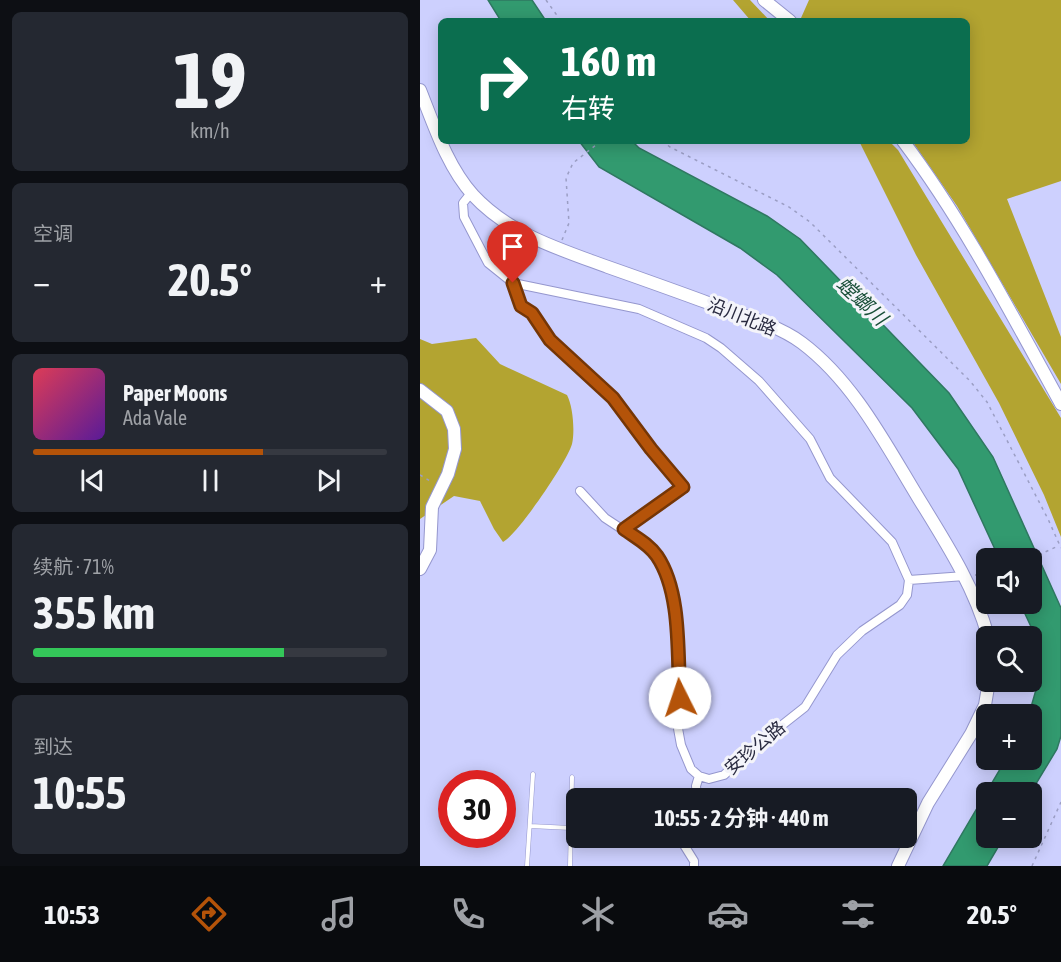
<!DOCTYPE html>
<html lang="zh">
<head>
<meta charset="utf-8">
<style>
  :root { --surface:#171b24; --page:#242831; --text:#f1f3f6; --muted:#9ea1a6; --line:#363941; --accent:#b45309 }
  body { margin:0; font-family:"Asap Condensed","Noto Sans SC",sans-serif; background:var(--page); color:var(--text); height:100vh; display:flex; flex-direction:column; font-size:22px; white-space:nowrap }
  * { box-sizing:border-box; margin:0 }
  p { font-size:20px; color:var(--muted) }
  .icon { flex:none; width:33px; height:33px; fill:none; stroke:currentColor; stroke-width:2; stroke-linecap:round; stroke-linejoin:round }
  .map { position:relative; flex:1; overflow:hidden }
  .drawer { display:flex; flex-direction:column; gap:12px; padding:12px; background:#0d0f14; width:420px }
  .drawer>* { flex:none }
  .banner { position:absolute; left:18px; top:18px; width:532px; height:126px; border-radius:9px; box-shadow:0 3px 15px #0003; background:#0b6e4f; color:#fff; overflow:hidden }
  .buttons { position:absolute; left:556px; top:548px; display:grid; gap:12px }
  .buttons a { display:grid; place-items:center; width:66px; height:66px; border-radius:9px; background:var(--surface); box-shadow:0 3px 15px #0003; font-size:30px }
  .speed { position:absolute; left:18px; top:770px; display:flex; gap:12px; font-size:30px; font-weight:700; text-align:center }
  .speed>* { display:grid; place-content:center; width:78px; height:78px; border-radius:50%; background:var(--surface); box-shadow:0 3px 15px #0003; line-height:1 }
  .speed .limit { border:9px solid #d22; background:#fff; color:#111 }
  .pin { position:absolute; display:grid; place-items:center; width:51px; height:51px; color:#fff; margin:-62px -26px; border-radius:50% 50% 50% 0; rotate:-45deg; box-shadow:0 0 6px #0007 }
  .pin .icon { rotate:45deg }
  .me { position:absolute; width:66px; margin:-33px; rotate:356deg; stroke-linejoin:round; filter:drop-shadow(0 0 4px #0008) }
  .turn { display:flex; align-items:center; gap:21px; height:126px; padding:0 24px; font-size:27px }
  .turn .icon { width:78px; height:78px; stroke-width:2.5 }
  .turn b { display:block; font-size:42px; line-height:51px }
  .big { font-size:45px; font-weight:700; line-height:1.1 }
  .drawer .tile { flex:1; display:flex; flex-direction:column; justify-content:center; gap:9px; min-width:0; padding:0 21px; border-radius:9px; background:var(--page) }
  .drawer .dial { align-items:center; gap:0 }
  .dial b { font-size:78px; line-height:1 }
  .song { display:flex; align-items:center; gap:18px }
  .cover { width:72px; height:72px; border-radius:9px; background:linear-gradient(135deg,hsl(350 70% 55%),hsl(270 70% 35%)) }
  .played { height:6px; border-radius:3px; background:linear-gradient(90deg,var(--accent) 65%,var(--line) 65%) }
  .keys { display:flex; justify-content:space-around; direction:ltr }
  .heat { display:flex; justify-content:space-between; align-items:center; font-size:33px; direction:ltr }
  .charge { height:9px; border-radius:4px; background:linear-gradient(90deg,#34c759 71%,var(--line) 0) }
  .trip { position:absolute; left:146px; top:788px; width:351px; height:60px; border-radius:9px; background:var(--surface); box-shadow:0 3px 15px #0003; font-weight:700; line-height:60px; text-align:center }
  .menu { display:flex; height:96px; justify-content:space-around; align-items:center; background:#090b0e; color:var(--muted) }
  .menu .icon { width:42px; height:42px }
  .menu .on { color:var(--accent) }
  .menu b { font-size:27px; color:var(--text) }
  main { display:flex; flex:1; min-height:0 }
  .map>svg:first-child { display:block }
</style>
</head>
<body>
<main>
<section class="drawer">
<div class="tile dial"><b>19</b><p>km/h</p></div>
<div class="tile"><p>空调</p>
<div class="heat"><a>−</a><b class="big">20.5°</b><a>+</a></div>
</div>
<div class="tile">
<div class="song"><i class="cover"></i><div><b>Paper Moons</b><p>Ada Vale</p></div></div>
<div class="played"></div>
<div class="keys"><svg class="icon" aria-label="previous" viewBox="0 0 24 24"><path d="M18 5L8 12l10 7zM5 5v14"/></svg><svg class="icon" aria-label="pause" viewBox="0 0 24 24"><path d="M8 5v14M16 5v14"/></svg><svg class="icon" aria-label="next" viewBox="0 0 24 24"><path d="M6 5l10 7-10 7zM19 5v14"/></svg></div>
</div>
<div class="tile"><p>续航 · 71%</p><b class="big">355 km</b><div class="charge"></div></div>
<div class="tile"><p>到达</p><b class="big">10:55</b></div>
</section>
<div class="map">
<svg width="641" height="866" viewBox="0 0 641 866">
  <rect width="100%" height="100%" fill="#cdd0fe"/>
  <path fill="#b3a431" d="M313 0H330L350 21H331Z
    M389 0H641V181L587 199 641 337V384L537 206 492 141H548V21H384L381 18Z
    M439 141H469L478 150 641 418V537L624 495 579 403 496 255Z
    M56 338 80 364 147 395C153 406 155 432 152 444 147 462 98 534 83 542L74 529 60 501 34 496 0 519V339L12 344Z"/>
  <path fill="#329a6f" stroke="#2f7861" stroke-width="1.5" d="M68 0H112L126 21H81Z
    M159 141H212L219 148 347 216 380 239 529 393 573 457 641 608V736L637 749 611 792H567V837H584L567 866H523L586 759H612V714H609L620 676 613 631 600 603H612V558H579L538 469 492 408 357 275 320 248 179 167Z"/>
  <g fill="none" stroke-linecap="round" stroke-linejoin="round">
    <defs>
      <path id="lane" d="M110 826 151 828
        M107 866 113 774
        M150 866 152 777"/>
      <path id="street" d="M51 193 43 203 44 217 68 263 93 283 219 309 286 338 301 348 339 381 390 439 410 478 472 542 489 580
        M93 283 101 306 112 313 130 340 193 397 231 449 263 487 204 529
        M160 491 185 518 229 547 237 556 247 576 254 602 260 698 257 723 261 745 271 769 279 776 289 779 304 775 338 744 385 707 417 655 442 631 480 605 487 595 489 580 545 576
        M277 798 276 786 279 776
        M259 837 274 861V866"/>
      <path id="secondary" d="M344 0 370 21
        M0 90C14 125 27 166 53 195 89 234 139 249 188 267 222 279 256 291 291 304 319 314 358 325 382 343 434 382 466 445 499 499 526 543 554 586 568 636
        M483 141C544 222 592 315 641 404
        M0 390 27 411 34 429 35 449 28 474 12 507 10 550 0 569
        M478 866 508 803 551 734 565 705 569 681"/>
    </defs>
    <use href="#lane" stroke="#9597ce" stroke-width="5"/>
    <use href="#street" stroke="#9597ce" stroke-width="10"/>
    <use href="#secondary" stroke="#9597ce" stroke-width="14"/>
    <path stroke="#9b9ec4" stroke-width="1.5" stroke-dasharray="3 4.5" stroke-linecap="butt" d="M126 0 141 21
      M242 141 250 147 369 207 390 222 550 381 567 402 628 519 641 548
      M142 240 149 223 146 178 153 163 181 141
      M0 475 12 482
      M612 558 638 546
      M555 575H567
      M612 866 641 802"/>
    <use href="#lane" stroke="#fff" stroke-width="4"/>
    <use href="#street" stroke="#fff" stroke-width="8"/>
    <use href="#secondary" stroke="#fff" stroke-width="12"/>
  </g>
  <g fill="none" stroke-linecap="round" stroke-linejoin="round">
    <defs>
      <path id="route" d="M93 283 101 306 112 313 130 340 193 398 231 449 263 487 204 529C215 537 229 544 237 556 262 593 257 655 260 698"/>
    </defs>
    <use href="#route" stroke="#753606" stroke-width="15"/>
    <use href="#route" stroke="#b45309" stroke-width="10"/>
  </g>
  <g text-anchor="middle" stroke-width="6" stroke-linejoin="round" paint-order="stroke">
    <g font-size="18" fill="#292a40" stroke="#f4f4fa">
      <text transform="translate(322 317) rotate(22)" y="6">沿川北路</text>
      <text transform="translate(335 748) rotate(-40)" y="6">安珍公路</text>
    </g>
    <g font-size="20" font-style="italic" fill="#1a5039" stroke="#f4f4fa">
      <text transform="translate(442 301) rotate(43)" y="7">螳螂川</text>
    </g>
  </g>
</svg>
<div class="buttons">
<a><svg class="icon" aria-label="sound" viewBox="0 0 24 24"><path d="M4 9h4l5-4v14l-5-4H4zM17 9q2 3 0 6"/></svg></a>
<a><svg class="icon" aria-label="search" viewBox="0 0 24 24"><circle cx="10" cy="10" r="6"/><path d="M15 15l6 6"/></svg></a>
<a>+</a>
<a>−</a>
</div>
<div class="speed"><div class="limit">30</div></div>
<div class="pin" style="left:93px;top:283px;background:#d93025"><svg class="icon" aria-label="arrive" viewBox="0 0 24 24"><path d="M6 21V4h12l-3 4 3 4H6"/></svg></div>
<svg class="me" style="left:260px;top:698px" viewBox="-20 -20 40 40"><circle r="19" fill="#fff"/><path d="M0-13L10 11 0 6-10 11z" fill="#b45309"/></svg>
<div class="trip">10:55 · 2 分钟 · 440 m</div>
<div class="banner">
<div class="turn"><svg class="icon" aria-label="right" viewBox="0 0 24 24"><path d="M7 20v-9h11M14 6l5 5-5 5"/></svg><div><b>160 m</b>右转</div></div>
</div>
</div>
</main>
<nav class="menu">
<b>10:53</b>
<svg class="icon on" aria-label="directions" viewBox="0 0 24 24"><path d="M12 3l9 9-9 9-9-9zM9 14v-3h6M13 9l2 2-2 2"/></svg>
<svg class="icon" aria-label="music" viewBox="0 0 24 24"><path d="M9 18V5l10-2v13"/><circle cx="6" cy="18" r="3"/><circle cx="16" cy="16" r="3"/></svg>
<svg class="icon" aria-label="phone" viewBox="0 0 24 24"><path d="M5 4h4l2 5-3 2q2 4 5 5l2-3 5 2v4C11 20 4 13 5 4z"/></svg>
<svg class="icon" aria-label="climate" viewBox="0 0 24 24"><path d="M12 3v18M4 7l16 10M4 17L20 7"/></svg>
<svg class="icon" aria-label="car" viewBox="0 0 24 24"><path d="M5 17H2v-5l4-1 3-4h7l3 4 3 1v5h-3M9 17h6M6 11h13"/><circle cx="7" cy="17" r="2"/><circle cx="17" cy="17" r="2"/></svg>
<svg class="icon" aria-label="filters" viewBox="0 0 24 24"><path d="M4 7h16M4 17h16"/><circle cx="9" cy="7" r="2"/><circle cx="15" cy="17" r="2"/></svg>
<b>20.5°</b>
</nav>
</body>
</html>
